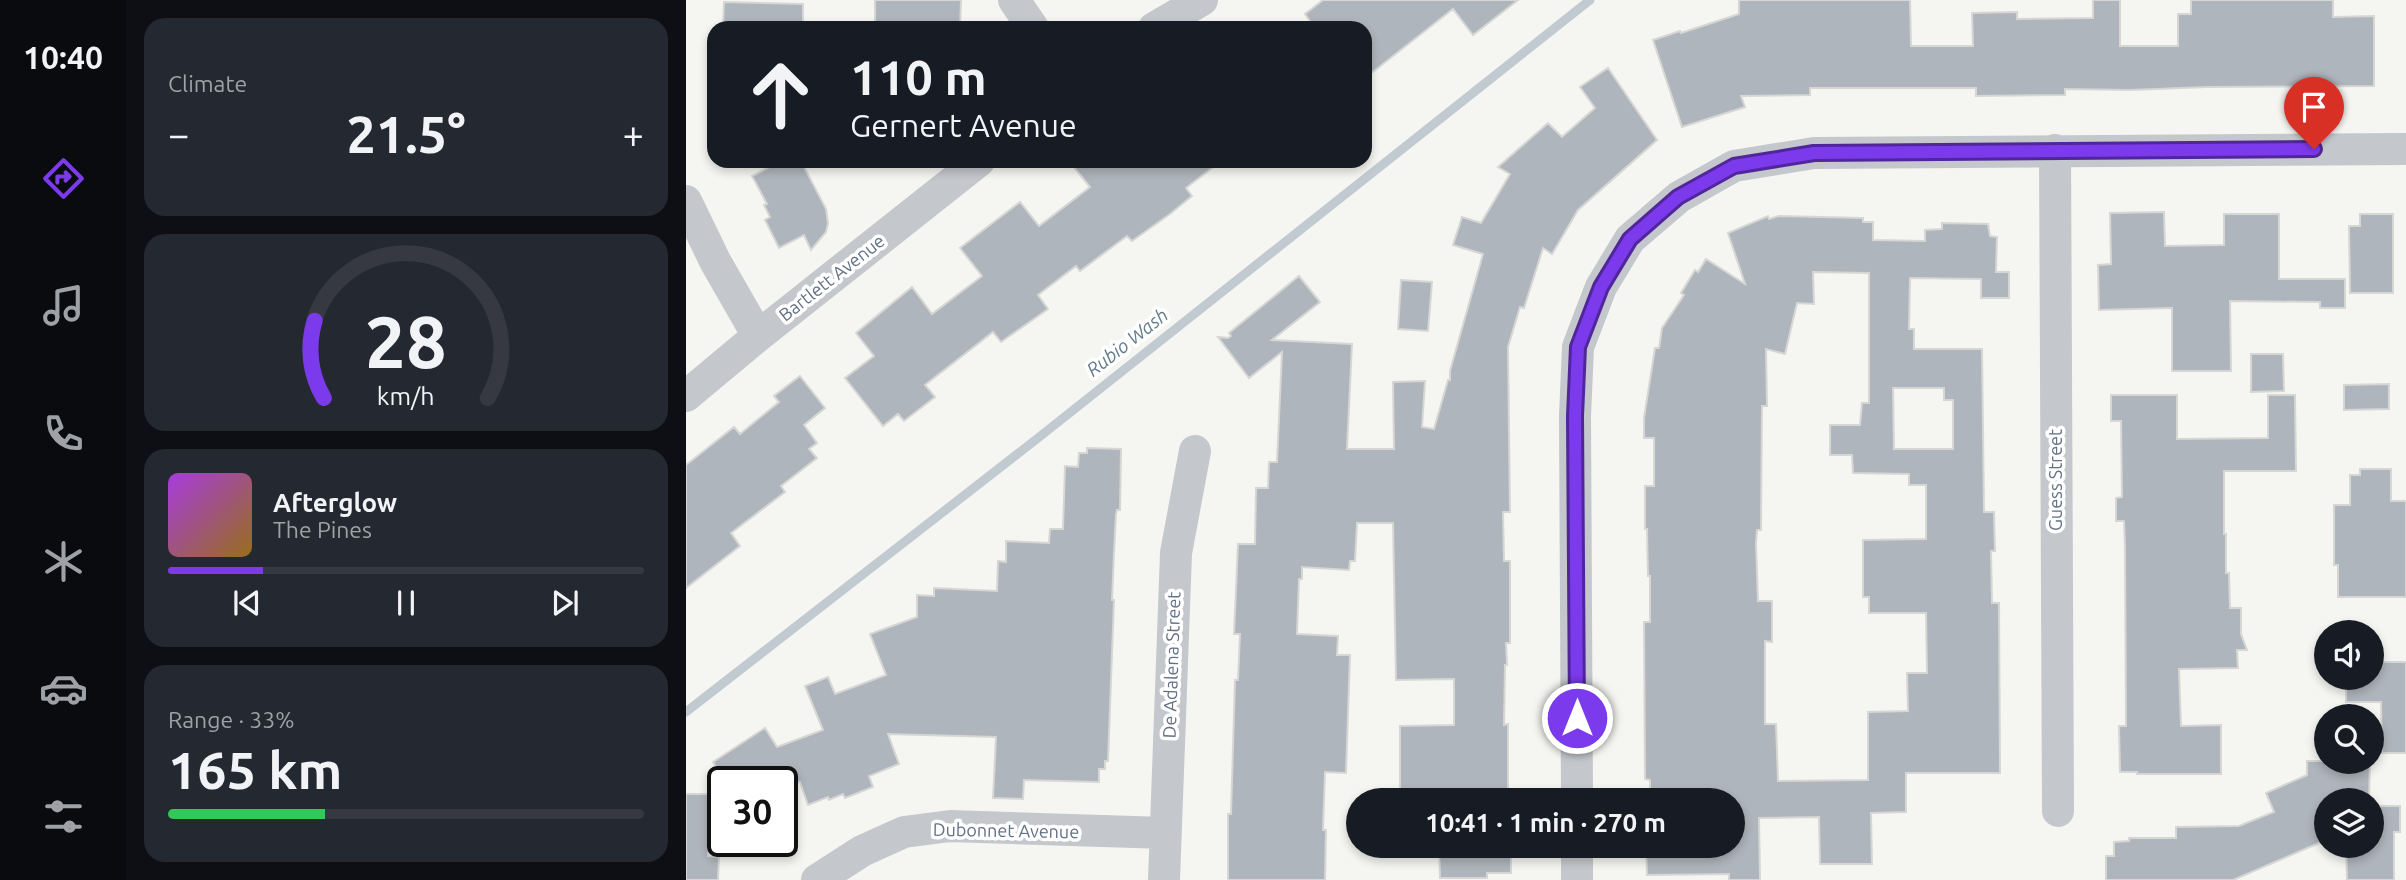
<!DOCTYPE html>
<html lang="en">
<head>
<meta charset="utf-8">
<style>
  :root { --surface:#171b24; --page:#242831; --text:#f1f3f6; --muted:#9ea1a6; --line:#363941; --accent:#7c3aed }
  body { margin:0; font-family:Ubuntu,sans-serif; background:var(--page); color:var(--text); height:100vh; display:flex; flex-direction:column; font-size:26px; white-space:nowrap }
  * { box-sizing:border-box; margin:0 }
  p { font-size:23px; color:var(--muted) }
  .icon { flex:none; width:38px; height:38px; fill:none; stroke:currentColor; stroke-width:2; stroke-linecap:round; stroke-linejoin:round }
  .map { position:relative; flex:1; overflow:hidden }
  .sheet { display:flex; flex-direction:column; gap:18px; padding:18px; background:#0d0f14; width:560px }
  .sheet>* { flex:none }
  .top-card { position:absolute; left:21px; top:21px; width:665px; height:147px; border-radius:21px; box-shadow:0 4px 10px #0003; background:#171b24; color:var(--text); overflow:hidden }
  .controls { position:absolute; left:1628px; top:620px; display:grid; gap:14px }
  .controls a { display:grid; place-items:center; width:70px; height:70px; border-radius:50%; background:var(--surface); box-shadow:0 4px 10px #0003; font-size:35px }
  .speed { position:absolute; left:21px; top:766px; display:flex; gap:14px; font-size:35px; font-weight:700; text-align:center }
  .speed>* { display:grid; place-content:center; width:91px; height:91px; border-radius:50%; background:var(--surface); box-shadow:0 4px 10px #0003; line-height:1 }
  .speed .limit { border:4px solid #111; border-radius:10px; background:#fff; color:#111 }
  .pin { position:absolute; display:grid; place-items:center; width:60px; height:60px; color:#fff; margin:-72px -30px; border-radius:50% 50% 50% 0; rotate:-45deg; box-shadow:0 0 7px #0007 }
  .pin .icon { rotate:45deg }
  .me { position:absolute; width:77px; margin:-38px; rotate:0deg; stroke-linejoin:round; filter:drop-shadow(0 0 5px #0008) }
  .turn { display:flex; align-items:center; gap:24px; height:147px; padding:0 28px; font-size:32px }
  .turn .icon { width:91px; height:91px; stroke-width:2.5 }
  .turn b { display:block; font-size:49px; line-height:60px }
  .big { font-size:52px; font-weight:700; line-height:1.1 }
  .sheet .widget { flex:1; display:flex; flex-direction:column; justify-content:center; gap:10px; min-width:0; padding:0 24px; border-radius:21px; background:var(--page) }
  .sheet .dial { align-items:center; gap:0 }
  .dial svg { height:182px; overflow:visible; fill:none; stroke:var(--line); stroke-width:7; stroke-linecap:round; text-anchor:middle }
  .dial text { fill:var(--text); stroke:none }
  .song { display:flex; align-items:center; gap:21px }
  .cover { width:84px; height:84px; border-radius:10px; background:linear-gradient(135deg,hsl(280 70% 55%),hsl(40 70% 35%)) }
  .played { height:7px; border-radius:4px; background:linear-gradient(90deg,var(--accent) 20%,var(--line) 20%) }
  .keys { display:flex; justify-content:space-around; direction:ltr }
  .heat { display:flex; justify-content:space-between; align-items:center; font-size:38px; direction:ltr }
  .charge { height:10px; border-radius:5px; background:linear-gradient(90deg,#34c759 33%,var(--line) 0) }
  .trip { position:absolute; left:660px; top:788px; width:399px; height:70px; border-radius:35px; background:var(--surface); box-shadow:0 4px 10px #0003; font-weight:700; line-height:70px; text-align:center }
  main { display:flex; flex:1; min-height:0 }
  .tab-bar { display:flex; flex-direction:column; width:126px; justify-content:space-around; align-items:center; background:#090b0e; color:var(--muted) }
  .tab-bar .icon { width:49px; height:49px }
  .tab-bar .on { color:var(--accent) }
  .tab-bar b { font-size:32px; color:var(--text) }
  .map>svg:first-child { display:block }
</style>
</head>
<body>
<main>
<nav class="tab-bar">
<b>10:40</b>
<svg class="icon on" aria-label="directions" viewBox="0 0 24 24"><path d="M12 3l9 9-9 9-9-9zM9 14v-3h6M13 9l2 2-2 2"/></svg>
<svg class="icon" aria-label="music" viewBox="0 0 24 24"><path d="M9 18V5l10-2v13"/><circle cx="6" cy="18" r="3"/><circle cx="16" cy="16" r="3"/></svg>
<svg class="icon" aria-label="phone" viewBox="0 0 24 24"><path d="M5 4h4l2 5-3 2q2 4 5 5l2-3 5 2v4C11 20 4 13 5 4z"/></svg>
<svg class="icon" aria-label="climate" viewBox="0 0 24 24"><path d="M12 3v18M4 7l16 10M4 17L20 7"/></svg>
<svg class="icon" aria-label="car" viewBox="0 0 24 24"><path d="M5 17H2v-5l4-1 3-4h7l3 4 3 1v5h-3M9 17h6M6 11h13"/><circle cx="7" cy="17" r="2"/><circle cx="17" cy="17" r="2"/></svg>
<svg class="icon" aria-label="filters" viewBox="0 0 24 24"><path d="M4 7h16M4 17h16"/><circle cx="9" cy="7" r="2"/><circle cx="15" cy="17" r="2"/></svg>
</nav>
<section class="sheet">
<div class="widget"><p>Climate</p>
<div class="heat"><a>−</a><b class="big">21.5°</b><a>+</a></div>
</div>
<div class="widget dial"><svg viewBox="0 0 100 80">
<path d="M14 69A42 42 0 1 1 86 69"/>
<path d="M14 69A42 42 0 0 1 10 35" stroke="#7c3aed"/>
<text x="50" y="56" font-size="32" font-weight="700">28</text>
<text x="50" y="72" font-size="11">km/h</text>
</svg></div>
<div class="widget">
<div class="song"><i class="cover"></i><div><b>Afterglow</b><p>The Pines</p></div></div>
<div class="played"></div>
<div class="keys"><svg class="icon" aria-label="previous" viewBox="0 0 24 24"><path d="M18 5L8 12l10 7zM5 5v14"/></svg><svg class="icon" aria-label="pause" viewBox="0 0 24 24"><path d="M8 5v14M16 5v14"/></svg><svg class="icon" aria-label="next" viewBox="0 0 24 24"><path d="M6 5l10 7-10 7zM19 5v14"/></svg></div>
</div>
<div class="widget"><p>Range · 33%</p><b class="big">165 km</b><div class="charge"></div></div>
</section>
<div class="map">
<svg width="1720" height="880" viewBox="0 0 1720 880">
  <rect width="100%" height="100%" fill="#f5f5f1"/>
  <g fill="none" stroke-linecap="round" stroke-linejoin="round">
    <path stroke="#c0cad0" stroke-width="9" d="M0 712 352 438 904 0"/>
  </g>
  <path fill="#afb5bc" stroke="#d6d6d4" stroke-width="2" fill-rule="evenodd" d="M189 0H275L274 28 189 26Z
    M637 0H832L787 35 767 9 679 78V28H629L619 14Z
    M1053 0H1224L1225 46H1287L1286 13 1331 12V19L1407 18V0H1434V46H1492V14H1505V0H1647V17L1688 16V86L1521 87 1444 90 1379 89V95L1290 96V88H1124V95L1055 96 1059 107 996 127 967 40 994 31 995 33 1053 14Z
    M38 2 117 4V28H37Z
    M922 68 971 140 892 210 866 254 857 248 838 308 834 307 822 347 824 512H817L818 561H824V643H820L821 665H819L818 725 822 724V800H714V726L768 725V679L710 680 707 523H671L669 561H664L663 570 616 567V579H613L611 634 652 636 651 655H664L660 773 639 772 637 830H640L639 880H542V814H545L549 680H552L554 634H548L552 544H569L570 488H582L583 462H591L596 352 563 378 532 337 542 338 545 336 543 333 613 276 634 302 586 340 666 344 661 449H708L707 382 739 381 736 427 748 429 762 380H764V371L797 254 767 245 776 217 795 223 824 174 812 167 862 123 876 137 909 108 894 87Z
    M95 161H115L140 209 142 223 140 232 125 250 118 235 93 248 79 220 84 217 78 205 81 204 66 176Z
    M383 161H535L500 188 506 196 484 214 446 241 441 236 394 271 390 266 352 295 362 309 315 342 307 332 239 385 249 397 218 421 212 414 197 426 159 378 188 356 170 333 226 287 246 314 296 276 274 248 334 202 353 226 404 187Z
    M1478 212 1479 246 1538 245V214H1593V279H1659V308H1634V302L1544 301 1545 371H1486V308L1413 310 1412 265 1425 264 1424 213Z
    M1674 214H1707V293H1664L1663 226H1674Z
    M1082 216 1083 219 1093 216 1177 218V222H1187V240L1239 241V230L1256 229V223L1302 224 1304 236 1311 237 1310 272H1323V298H1295V279L1224 278 1223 329H1228V349H1296L1298 512H1308L1309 551H1305L1306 603H1313L1314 773H1220V812L1185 813 1186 864H1134L1133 817 1073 818 1074 880H1043V874L961 875 960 847 963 845H1046V800H968L969 796H964V780L959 779 958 622H964V576H962L961 529H959V486H968V438H958V418L969 348H973L976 328 998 295 995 293 1009 270 1012 272 1020 259 1059 284 1042 233ZM1127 272 1183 273V403H1176L1174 425H1144V455H1166L1167 473 1223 474V485H1240V539L1177 540V597H1183V613H1240L1241 673H1221L1222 711 1182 712V780L1092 781 1090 724H1079V641L1086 642V601H1072L1070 544 1071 530H1075L1076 406H1081L1080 349 1099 354 1111 303 1128 304ZM1207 388H1258V400H1267V449H1208Z
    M715 280 746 282 742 331 712 329Z
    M1565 354H1597L1598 391 1565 392Z
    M114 376 139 408 118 425 131 443 123 449 131 458 95 486 99 492 45 533 54 546 0 588V465L48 427 54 434 93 402 88 396Z
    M1703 384V409L1658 410V385Z
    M1425 395H1491V439L1582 438V395H1609L1610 471H1538V534H1540V573H1543L1544 608H1555V634L1561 650H1551L1552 668 1493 669 1495 726 1535 725V774H1451V772H1434L1433 726H1440L1439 547 1438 521H1430V498L1436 497 1435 421H1425Z
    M401 448 435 449 434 510H431L430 514 428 553 426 600H428L422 761H419V769H413V782L338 780 337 799 307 798 310 737 202 734 213 764 183 776 187 787 159 798 157 794 143 800 142 797 122 805 114 782H40L27 762 79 728 91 747 137 730 119 686 142 677 149 694 200 675 184 634 231 617V595L248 596V588L311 591 312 561 320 562V541L363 543 364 529H377L379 466 392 467 393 453H401Z
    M1674 469H1705V501H1720V597H1652V565H1648V505H1664V475H1674Z
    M1685 662H1720V753H1696L1695 702H1660V677H1685Z
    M1621 761H1684L1683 800H1640V840L1547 880H1420V856H1428V842L1443 841V838H1490V827L1553 826 1588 812 1580 793 1621 775Z
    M0 794H23L22 856 33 857 32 880H0Z
    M1685 806H1714V832H1708V880H1661L1660 845H1685Z
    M753 845H825V873H801V878H754Z"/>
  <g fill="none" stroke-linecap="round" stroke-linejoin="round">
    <path stroke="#c4c7cb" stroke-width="32" d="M328 0 347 28
      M468 28 516 0
      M1369 150 1372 811
      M0 201 29 261 72 336
      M0 396 72 336 293 161
      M891 800 889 416 892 347 915 287 944 239 993 197 1048 166 1128 153 1720 149
      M891 845V880
      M131 880 176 851 218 832 264 826 479 833
      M478 880 490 553 509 451"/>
  </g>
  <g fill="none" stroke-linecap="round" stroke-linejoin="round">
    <defs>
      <path id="route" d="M891 718 889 416 892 347 915 287 944 239 992 197 1048 166 1128 153 1628 149"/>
    </defs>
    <use href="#route" stroke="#51269a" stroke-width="18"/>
    <use href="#route" stroke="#7c3aed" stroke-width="12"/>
  </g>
  <g text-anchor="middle" stroke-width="7" stroke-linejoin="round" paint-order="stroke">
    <g font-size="18" fill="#627184" stroke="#fff">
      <text transform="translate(146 278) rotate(-38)" y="6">Bartlett Avenue</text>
      <text transform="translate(1370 480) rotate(-90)" y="6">Guess Street</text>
      <text transform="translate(486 665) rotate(-88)" y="6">De Adalena Street</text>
      <text transform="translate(320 831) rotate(1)" y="6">Dubonnet Avenue</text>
    </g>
    <g font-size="19" font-style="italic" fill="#627a89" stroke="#fff">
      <text transform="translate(441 342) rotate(-38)" y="7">Rubio Wash</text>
    </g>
  </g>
</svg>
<div class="controls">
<a><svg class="icon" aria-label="sound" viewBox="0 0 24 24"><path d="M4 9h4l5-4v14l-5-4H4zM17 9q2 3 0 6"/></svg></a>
<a><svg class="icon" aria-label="search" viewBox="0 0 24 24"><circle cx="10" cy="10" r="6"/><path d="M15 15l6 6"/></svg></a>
<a><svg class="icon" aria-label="layers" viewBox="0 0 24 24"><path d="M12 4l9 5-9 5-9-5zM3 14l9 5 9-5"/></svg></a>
</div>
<div class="speed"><div class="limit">30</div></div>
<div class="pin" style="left:1628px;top:149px;background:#d93025"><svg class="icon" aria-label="arrive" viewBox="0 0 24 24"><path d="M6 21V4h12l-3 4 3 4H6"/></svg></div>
<svg class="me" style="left:891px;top:718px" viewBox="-20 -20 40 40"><circle r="17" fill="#7c3aed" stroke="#fff" stroke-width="3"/><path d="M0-11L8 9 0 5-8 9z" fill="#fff"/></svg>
<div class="trip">10:41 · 1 min · 270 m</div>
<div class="top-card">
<div class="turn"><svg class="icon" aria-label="ahead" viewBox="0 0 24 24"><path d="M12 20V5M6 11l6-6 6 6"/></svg><div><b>110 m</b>Gernert Avenue</div></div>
</div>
</div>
</main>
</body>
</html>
